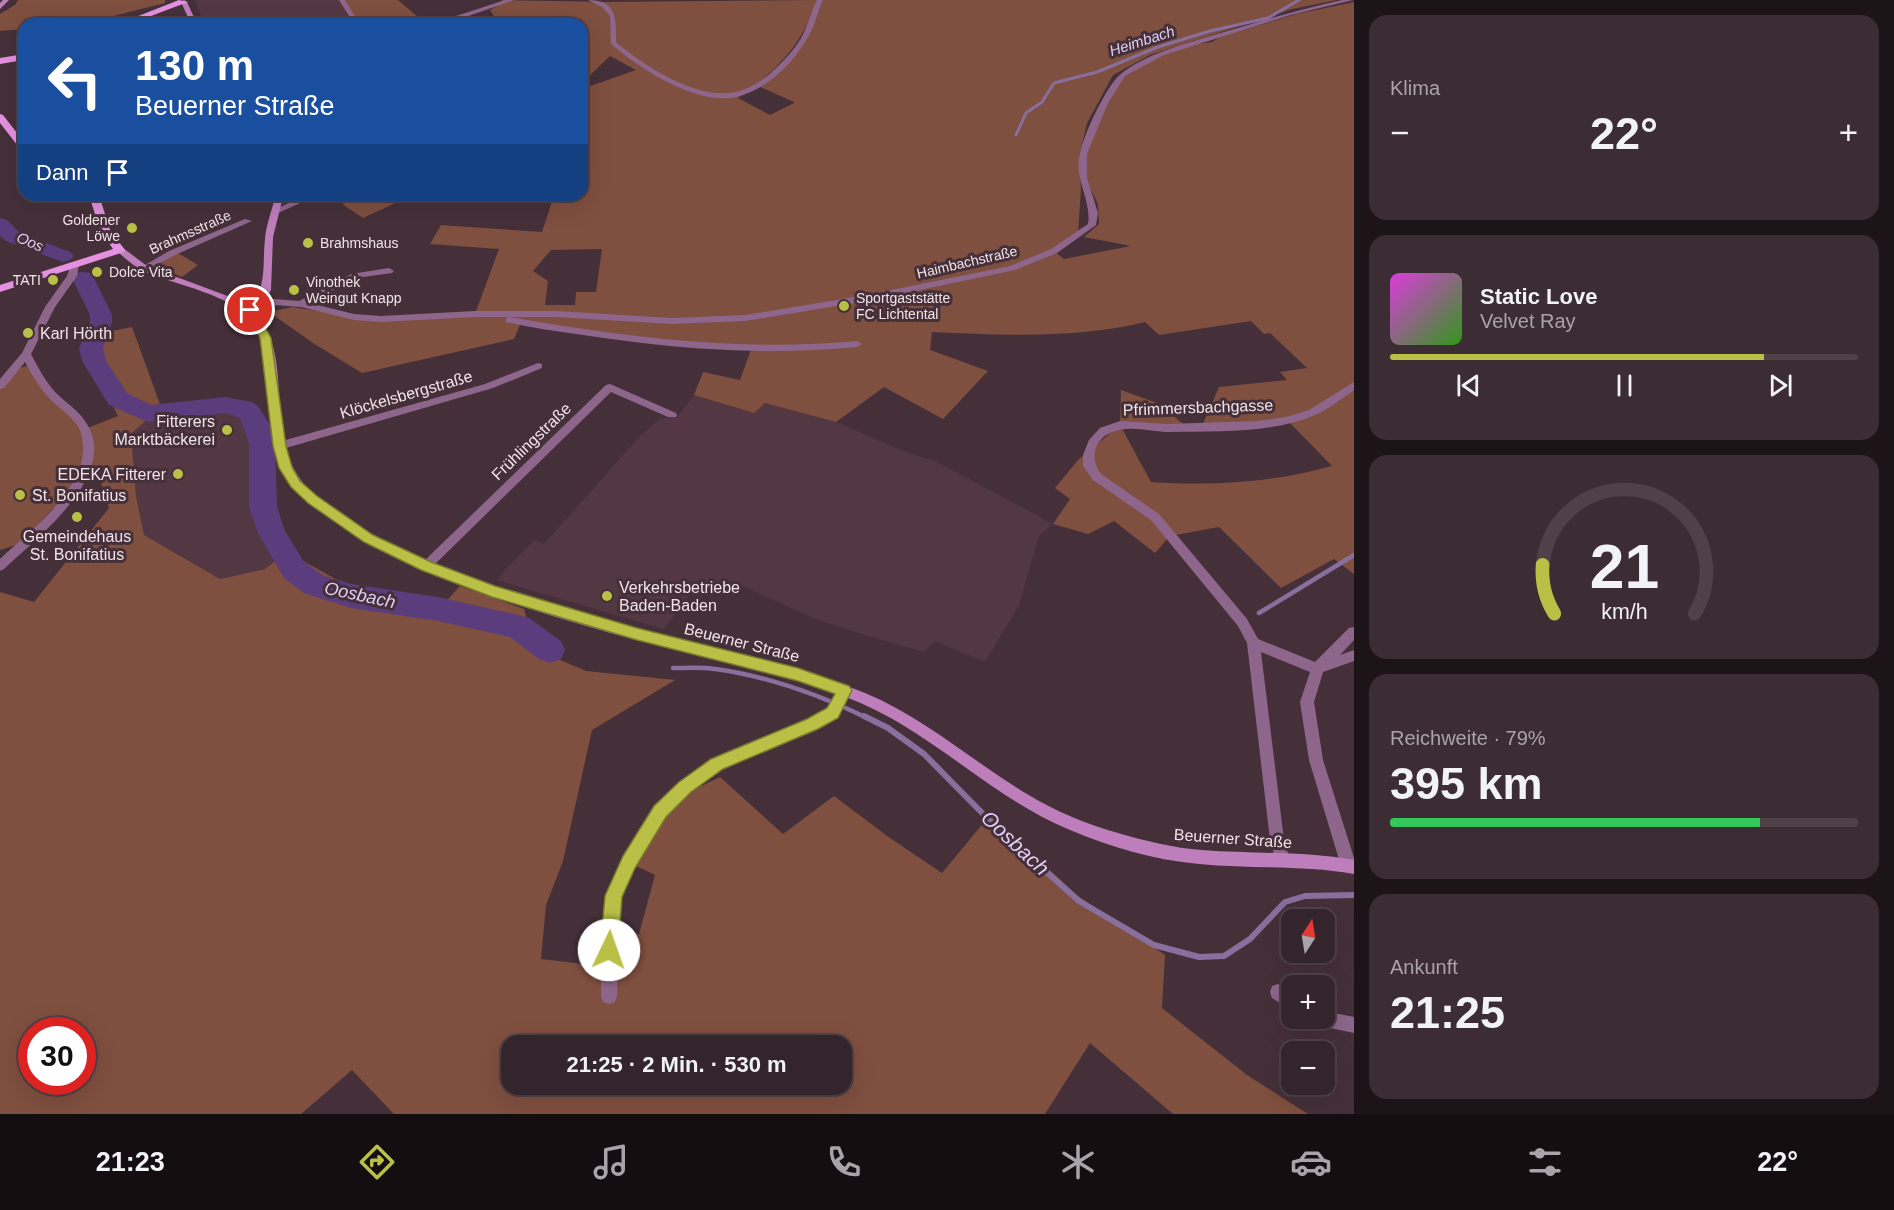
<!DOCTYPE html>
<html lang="de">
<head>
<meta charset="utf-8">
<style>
  :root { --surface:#34242b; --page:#3c2c33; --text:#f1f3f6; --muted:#a9a4a9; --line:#4e4147; --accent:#bac045 }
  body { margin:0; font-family:Arial,sans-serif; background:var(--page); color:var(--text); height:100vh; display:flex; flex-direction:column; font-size:22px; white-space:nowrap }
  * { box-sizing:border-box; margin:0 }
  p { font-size:20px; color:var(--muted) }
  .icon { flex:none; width:33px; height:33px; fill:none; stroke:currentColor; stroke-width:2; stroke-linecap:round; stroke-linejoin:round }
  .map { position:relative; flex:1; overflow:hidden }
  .side { display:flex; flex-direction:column; gap:15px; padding:15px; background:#1d1418; width:540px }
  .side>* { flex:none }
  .top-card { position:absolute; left:18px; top:18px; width:570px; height:183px; border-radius:18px; box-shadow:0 6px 24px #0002,0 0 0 2px var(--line); background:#1a4fa0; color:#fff; overflow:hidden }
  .needle { width:39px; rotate:12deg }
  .buttons { position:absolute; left:1281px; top:909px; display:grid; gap:12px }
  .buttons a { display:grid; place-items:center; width:54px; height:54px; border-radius:12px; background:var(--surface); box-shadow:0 6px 24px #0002,0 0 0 2px var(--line); font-size:30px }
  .speed { position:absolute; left:18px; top:1017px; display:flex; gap:12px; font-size:30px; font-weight:700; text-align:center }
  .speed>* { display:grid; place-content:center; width:78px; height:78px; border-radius:50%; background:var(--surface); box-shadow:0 6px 24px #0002,0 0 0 2px var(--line); line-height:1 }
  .speed .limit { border:9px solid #d22; background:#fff; color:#111 }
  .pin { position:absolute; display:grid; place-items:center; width:51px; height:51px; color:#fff; margin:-26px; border:3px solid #fff; border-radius:50%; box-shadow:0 2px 6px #0007 }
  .me { position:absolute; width:66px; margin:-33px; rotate:3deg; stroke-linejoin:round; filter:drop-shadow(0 0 4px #0008) }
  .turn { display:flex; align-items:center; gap:21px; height:126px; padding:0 18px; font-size:27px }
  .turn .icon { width:78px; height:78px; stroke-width:2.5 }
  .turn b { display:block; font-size:42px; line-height:51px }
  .then { display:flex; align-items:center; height:57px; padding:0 18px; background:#0003; gap:12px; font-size:22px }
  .big { font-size:45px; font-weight:800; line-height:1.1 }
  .side .widget { flex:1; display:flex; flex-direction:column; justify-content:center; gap:9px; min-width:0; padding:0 21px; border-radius:18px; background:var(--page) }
  .side .dial { align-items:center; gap:0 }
  .dial svg { height:156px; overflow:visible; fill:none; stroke:var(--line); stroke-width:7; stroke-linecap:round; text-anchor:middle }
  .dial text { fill:var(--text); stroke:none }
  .song { display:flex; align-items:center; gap:18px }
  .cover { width:72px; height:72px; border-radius:9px; background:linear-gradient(135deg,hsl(300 70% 55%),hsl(110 70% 35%)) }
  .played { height:6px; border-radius:3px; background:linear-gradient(90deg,var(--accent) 80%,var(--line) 80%) }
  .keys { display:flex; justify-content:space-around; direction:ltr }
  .heat { display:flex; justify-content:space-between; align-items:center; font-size:33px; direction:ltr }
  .charge { height:9px; border-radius:4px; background:linear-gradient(90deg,#34c759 79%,var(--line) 0) }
  .trip { position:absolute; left:501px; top:1035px; width:351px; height:60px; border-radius:18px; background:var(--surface); box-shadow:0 6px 24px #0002,0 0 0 2px var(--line); font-weight:800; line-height:60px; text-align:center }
  .tabs { display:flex; height:96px; justify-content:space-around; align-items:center; background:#150e11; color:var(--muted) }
  .tabs .icon { width:42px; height:42px }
  .tabs .on { color:var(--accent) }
  .tabs b { font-size:27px; color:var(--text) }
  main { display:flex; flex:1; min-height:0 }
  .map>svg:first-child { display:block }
</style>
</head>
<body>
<main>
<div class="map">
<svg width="1354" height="1114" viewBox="0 0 1354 1114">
  <rect width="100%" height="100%" fill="#453039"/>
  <path fill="#533843" d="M195 0H342L357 24H204Z
    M694 395 754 413 765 403 836 422 903 451 937 462 1053 524 1039 536 1019 605 985 662 935 641 924 652 855 632 815 619 745 587 726 582 694 588 664 629 496 580 534 540 544 544 640 436 660 419 678 416Z
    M234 400 257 408 275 466 272 514 287 552 265 569 220 579 144 535 136 496 131 434 161 407Z"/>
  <path fill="#7f4f3f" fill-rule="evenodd" d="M18 0H165V3L82 24H24V29L0 31V14L15 5Z
    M342 0H398L425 23 357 24Z
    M501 0 606 2 818 0C803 37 790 57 759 82 795 68 810 35 823 0H1337L1292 9 1150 55 1113 75 1087 123 1079 157 1081 188 1078 235 1054 251 1064 259 1131 246 1084 237 1099 224 1098 204 1083 174 1085 153 1103 105 1123 77 1140 64 1180 47 1212 42 1220 37 1297 14 1354 2V574L1334 559 1281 588 1219 527 1170 536 1155 553 1114 521 1088 534 1053 524 1070 499 1055 488 1078 460 1120 425 1121 390 1157 403 1187 427 1120 425 1151 482C1213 486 1271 483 1332 466L1287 420 1202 426 1219 387 1287 380 1280 372 1307 368 1270 333 1264 334 1251 321 1159 335 1145 322C1076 339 1002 335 932 332L930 350 988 371 943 419 884 387 836 422 765 403 754 413 694 395 703 372 740 380 752 347 658 339 521 322 514 339 362 373 313 343 269 312 293 307 354 317 475 314 499 249 430 244 441 225 542 232 554 195H582V89L636 70 610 56 582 83V24H499L490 10 504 2ZM756 85 794 102V103L770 115 738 98ZM602 249 596 292H576L575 305H545L548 281 533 271 551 250Z
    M372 195H422L402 200 363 218 342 204Z
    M178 253 198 265 182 277 154 265Z
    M132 327 161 407 131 434 136 496 144 535 220 579 265 569 287 552 359 592 442 606 460 586 524 609 535 649 586 671 675 680 592 730 563 861 546 905 541 959 609 967 610 933 639 934 655 875 634 865 666 810 695 789 720 777 783 834 834 796 890 838 942 873 990 815 1078 896 1165 955 1162 1008 1247 1075 1308 1114H1173L1090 1043 1045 1114H394L352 1070 301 1114H0V592L34 602 109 508 100 479 87 468 70 491 19 544 0 550V386L14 369 32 365 85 429 118 416 82 337ZM32 1030H82V1082H32ZM620 1041 622 1046H842V1084H512V1046H621Z"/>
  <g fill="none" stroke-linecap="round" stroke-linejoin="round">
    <path stroke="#886f9d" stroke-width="3" d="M1016 135 1026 113 1042 102 1054 83 1097 72 1158 47 1210 31 1268 18 1299 0"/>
    <path stroke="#886f9d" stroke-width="4.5" d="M1259 613 1354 555
      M673 668C687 668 702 667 715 669 767 676 820 695 867 718"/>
    <path stroke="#886f9d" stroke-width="6" d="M864 716 888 728 924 754 994 825 1079 901 1154 945 1199 957 1224 956 1250 939 1285 902 1305 896 1354 895"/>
    <path fill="#5b3d7d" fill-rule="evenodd" d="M0 218 7 220 20 233 70 252 74 256 70 260 63 262 6 241 0 236Z
      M83 272 91 273 94 278 112 315V322L103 348 106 361 127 393 151 405 226 397 252 402 258 406 270 425 275 443 277 507 285 531 304 562 324 576 351 584 438 597 518 615 529 618 561 641 565 650 561 659 550 663 539 659 510 637 438 621 351 608 304 593 284 578 258 533 249 507V443L240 418 226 413 148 422 109 405 82 361 79 348 90 322V315L72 278 75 273Z"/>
    <path fill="#8e668c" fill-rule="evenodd" d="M339 0H345L360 24H354Z
      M505 0H514L454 21 416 24 453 17Z
      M588 0C618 0 616 20 616 42 643 65 692 97 729 93 756 91 783 64 798 43 807 30 810 14 817 0H823C817 14 814 29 805 42 789 68 761 94 730 98 691 102 639 68 611 44L610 16 602 7Z
      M1342 0H1353L1291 15 1164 55 1125 76 1108 103 1087 154V178L1098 213 1096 225 1057 253 1015 270 867 301 745 321 672 324 556 317H475L381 322 354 320 301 307 261 304 256 301 261 298 299 301 351 274 389 268 394 271 392 273 356 278 309 303 354 314 381 316 475 311H556L672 318 745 315 867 295 1010 266 1051 249 1088 224C1092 200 1073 178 1080 153 1084 134 1107 84 1122 73 1147 54 1181 45 1210 36 1254 23 1297 10 1342 0Z
      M307 195H318L278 213 271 211Z
      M245 219 252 221 175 255 147 270 144 271 140 268 169 251Z
      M75 261 79 264 77 276 55 307 31 354C38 367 45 381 56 393 65 402 78 410 85 421 122 473 37 538 4 569L0 571V559C31 529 92 486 82 438 81 433 80 429 77 425 70 415 59 408 51 400 40 389 32 375 25 362L4 388 0 389V379L22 353 45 307 67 276 71 264Z
      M509 317C628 337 736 352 857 341L862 344 857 347C765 356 674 349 583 335 557 331 531 328 506 322V318Z
      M538 363 542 364V368L493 388 279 450 274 446 275 443 485 384Z
      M1354 382V390C1342 398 1329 409 1315 415 1271 434 1217 431 1170 432 1151 432 1128 424 1110 433 1093 441 1090 460 1101 474L1159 514 1247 619 1258 639 1315 662 1349 628 1354 627V640L1340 655 1354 650V661L1323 672 1314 702 1323 760 1354 858V871L1349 873 1344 871 1341 866 1309 760 1300 702 1310 672 1261 652 1284 840 1290 860 1287 865 1282 867 1277 865 1270 840 1247 643 1238 626 1151 520 1093 480 1083 466V455L1089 440 1100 428 1120 421 1167 424 1257 421 1286 417 1309 410Z
      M610 384 676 413 677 415 676 417H668L611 392 430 569H422L420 566 422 563 606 385Z
      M844 684 849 686 851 690 838 717 817 728 722 769 690 792 665 816 634 867 621 897 618 933 617 996 615 1002 609 1004 603 1002 601 996 602 933 605 896 624 857 655 806 680 782 712 759 807 720 828 709 839 686Z
      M1278 984 1292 992V1011L1272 998 1270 992 1272 986Z
      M1324 1011 1354 1017V1033L1311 1024 1309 1018H1324Z"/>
    <path fill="#be7ebc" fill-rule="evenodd" d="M3 0H9L0 9V3Z
      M184 0 187 2 197 24H191L181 2Z
      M271 195H279L282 201 273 237 271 290 264 303 254 312C300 359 256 444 315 495 359 532 411 556 465 576 533 601 603 621 674 638 739 654 803 667 865 693 925 718 972 761 1027 794 1055 811 1086 824 1118 833 1145 841 1174 848 1202 850 1253 854 1304 851 1354 860V874C1302 865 1251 869 1199 864 1154 860 1111 847 1070 830 1007 804 958 758 901 724 875 708 848 697 819 687 772 671 724 661 676 650 616 635 556 618 498 598 432 575 368 549 313 505 266 469 272 424 266 371 264 354 261 336 251 321 235 296 174 284 145 272 135 267 124 258 116 250L123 248 147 266 241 301 248 307C268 290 262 263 265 239 266 226 271 213 274 201Z"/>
    <path fill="#e391e0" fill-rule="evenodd" d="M179 0 188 2 130 24H118Z
      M24 54V60L0 64V58Z
      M0 114 3 115 24 142V151L21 150 0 123Z
      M89 195H99L110 230 125 250 124 252 0 292V285L113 249 100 230Z"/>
  </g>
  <path fill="#bac045" stroke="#797d2d" stroke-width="1.5" d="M246 307H254L271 338 286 446 292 467 300 481 317 496 373 535 431 562 495 586 637 628 798 668 849 686 852 690 838 718 818 729 723 769 691 792 666 817 635 868 622 897 618 950 616 957 609 959 603 957 600 950 605 896 623 856 654 806 679 782 711 759 807 719 827 708 835 694 798 681 637 640 492 597 421 570 364 542 308 503 291 487 279 468 273 446 260 338 245 310Z"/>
  <g fill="#bac045" stroke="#453039" stroke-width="2">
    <circle cx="132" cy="228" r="6"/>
    <circle cx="308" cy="243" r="6"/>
    <circle cx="97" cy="272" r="6"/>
    <circle cx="53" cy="280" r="6"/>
    <circle cx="294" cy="290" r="6"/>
    <circle cx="844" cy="306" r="6"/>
    <circle cx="28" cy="333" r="6"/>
    <circle cx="227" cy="430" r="6"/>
    <circle cx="178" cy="474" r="6"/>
    <circle cx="20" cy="495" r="6"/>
    <circle cx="77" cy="517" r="6"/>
    <circle cx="607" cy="596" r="6"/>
  </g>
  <g text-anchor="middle" stroke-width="6" stroke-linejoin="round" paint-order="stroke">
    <g font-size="14" fill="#f2e3e9" stroke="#453039" text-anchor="start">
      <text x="120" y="225" text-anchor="end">Goldener<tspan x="120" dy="16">Löwe</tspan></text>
      <text x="320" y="248">Brahmshaus</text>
      <text x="109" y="277">Dolce Vita</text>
      <text x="41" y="285" text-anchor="end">TATI</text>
      <text x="306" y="287">Vinothek<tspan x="306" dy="16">Weingut Knapp</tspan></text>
      <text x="856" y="303">Sportgaststätte<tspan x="856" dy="16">FC Lichtental</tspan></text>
    </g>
    <g font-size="14" fill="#f2e3e9" stroke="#453039">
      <text transform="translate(190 232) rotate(-24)" y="5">Brahmsstraße</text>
      <text transform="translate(967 262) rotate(-13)" y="5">Haimbachstraße</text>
    </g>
    <g font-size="15" font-style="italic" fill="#dfcff6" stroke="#453039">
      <text transform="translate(1142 41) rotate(-18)" y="5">Heimbach</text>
      <text transform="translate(30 242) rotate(23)" y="5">Oos</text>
    </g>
    <g font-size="16" fill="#f2e3e9" stroke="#453039" text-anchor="start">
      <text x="40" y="339">Karl Hörth</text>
      <text x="215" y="427" text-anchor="end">Fitterers<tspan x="215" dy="18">Marktbäckerei</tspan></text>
      <text x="166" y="480" text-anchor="end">EDEKA Fitterer</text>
      <text x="32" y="501">St. Bonifatius</text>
      <text x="77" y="542" text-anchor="middle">Gemeindehaus<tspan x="77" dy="18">St. Bonifatius</tspan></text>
      <text x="619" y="593">Verkehrsbetriebe<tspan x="619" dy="18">Baden-Baden</tspan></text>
    </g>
    <g font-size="16" fill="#f2e3e9" stroke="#453039">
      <text transform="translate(406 394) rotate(-16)" y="6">Klöckelsbergstraße</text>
      <text transform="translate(1198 407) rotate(-2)" y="6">Pfrimmersbachgasse</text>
      <text transform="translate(531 441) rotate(-44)" y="6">Frühlingstraße</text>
      <text transform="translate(742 642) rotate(14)" y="6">Beuerner Straße</text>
      <text transform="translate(1233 838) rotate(4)" y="6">Beuerner Straße</text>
    </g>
    <g font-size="18" font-style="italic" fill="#dfcff6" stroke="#453039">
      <text transform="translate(360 595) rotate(12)" y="6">Oosbach</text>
    </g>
    <g font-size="21" font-style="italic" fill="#dfcff6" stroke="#453039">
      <text transform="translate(1015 843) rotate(43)" y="7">Oosbach</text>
    </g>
  </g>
</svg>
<div class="buttons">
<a><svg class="needle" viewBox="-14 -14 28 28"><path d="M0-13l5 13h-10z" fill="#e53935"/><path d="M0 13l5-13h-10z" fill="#a9a4a9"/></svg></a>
<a>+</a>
<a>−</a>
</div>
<div class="speed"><div class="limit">30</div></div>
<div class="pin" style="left:250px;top:310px;background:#d93025"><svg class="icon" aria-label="arrive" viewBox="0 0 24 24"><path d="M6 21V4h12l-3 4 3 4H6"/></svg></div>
<svg class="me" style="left:609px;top:950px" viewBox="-20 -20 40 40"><circle r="19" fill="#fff"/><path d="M0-13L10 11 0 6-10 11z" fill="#bac045"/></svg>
<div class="trip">21:25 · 2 Min. · 530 m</div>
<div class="top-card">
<div class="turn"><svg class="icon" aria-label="left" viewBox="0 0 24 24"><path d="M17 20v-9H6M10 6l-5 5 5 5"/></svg><div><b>130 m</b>Beuerner Straße</div></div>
<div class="then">Dann<svg class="icon" aria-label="arrive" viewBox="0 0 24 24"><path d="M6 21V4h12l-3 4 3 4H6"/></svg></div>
</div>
</div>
<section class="side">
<div class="widget"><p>Klima</p>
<div class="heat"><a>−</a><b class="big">22°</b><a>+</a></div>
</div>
<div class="widget">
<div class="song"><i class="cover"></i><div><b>Static Love</b><p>Velvet Ray</p></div></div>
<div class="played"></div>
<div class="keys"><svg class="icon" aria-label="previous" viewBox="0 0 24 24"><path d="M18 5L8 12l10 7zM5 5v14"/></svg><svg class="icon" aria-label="pause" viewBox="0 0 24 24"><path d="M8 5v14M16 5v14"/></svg><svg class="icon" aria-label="next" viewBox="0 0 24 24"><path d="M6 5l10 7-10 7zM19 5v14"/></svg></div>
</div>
<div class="widget dial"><svg viewBox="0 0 100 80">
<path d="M14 69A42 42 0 1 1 86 69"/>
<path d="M14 69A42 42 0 0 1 8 44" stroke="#bac045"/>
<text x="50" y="56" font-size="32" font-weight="700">21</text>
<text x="50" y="72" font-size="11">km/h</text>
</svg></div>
<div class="widget"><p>Reichweite · 79%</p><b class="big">395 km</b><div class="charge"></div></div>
<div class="widget"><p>Ankunft</p><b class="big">21:25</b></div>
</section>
</main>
<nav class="tabs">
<b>21:23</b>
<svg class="icon on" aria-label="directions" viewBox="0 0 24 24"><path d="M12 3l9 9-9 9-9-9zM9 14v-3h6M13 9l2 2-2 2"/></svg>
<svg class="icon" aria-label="music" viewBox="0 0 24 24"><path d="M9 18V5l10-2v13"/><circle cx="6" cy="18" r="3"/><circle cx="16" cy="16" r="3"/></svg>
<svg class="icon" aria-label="phone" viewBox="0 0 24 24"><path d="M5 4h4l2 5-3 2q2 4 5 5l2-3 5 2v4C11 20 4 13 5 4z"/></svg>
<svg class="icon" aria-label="climate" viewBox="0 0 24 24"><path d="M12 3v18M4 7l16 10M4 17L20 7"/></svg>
<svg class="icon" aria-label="car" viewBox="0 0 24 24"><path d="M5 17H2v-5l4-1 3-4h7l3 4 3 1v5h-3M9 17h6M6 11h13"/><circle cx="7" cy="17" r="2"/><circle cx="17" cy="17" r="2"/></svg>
<svg class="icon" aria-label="filters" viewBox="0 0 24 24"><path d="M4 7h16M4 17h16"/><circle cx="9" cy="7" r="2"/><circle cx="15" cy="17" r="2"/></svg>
<b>22°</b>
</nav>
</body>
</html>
